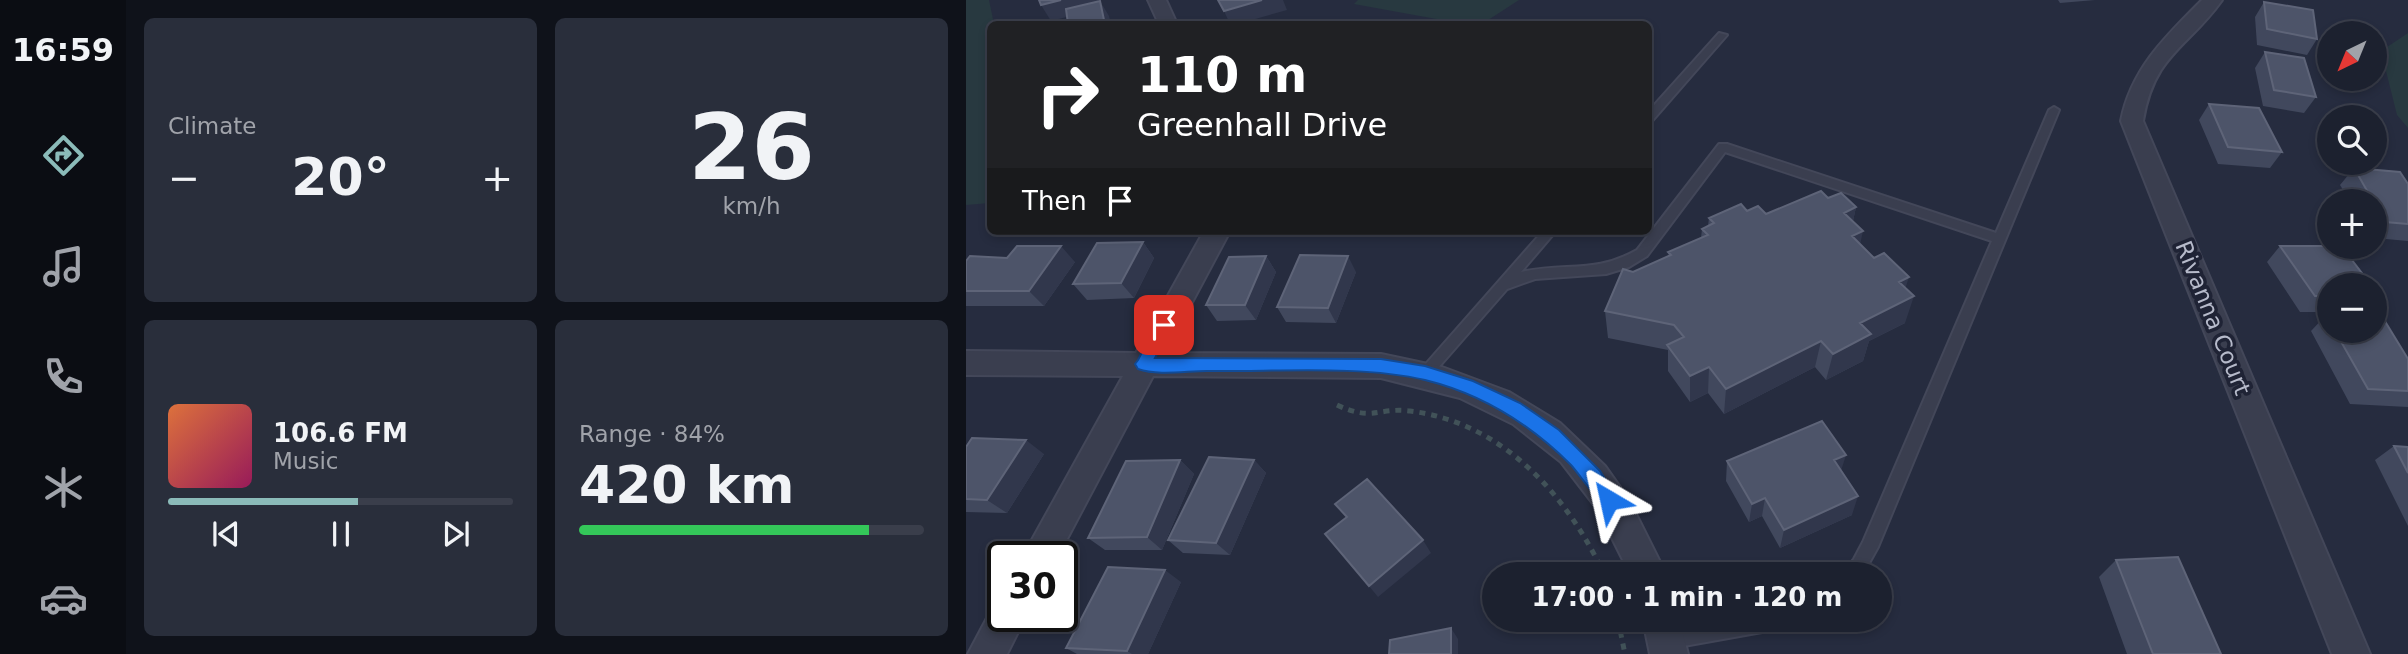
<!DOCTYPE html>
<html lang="en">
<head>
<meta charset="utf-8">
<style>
  :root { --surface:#1c212f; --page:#292e3b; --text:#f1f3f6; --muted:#a0a3aa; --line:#3a3e4b; --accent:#8bbbb9 }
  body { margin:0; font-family:"DejaVu Sans",sans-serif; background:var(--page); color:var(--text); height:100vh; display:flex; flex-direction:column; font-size:26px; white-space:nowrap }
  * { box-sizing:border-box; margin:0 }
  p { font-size:23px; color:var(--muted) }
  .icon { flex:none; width:38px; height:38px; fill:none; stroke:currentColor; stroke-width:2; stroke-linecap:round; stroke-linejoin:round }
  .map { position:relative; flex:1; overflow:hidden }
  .side { display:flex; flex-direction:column; gap:18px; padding:18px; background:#0f121a; width:840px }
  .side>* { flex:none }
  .banner { position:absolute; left:21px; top:21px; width:665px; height:214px; border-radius:10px; box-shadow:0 4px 10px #0003,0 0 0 2px var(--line); background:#202124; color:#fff; overflow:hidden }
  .needle { width:46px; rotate:223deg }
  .buttons { position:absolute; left:1351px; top:21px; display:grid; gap:14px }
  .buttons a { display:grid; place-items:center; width:70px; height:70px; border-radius:50%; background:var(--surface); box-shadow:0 4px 10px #0003,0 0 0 2px var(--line); font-size:35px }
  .speed { position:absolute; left:21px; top:541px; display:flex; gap:14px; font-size:35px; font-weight:700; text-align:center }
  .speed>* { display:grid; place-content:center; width:91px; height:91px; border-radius:50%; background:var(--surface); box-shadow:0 4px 10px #0003,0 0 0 2px var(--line); line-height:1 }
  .speed .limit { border:4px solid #111; border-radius:10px; background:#fff; color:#111 }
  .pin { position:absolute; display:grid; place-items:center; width:60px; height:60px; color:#fff; margin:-30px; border-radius:14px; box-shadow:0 4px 10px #0006 }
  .me { position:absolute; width:77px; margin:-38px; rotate:324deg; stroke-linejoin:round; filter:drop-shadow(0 0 5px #0008) }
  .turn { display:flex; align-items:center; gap:24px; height:147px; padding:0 35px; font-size:32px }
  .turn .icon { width:91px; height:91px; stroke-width:2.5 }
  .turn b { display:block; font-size:49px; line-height:60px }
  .then { display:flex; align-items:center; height:66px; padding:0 35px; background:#0003; gap:14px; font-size:26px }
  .big { font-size:52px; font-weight:700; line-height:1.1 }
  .side .tile { flex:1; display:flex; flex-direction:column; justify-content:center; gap:10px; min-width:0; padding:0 24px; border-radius:10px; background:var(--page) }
  .side .dial { align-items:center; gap:0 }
  .dial b { font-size:91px; line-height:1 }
  .song { display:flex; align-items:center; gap:21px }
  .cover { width:84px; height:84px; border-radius:10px; background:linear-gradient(135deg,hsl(20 70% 55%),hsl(330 70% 35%)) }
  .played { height:7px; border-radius:4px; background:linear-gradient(90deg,var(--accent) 55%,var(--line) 55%) }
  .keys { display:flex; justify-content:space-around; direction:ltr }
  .heat { display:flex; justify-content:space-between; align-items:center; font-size:38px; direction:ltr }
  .charge { height:10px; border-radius:5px; background:linear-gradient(90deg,#34c759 84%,var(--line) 0) }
  .side .tiles { flex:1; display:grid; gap:18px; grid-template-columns:repeat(2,1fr) }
  .trip { position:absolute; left:516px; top:562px; width:410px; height:70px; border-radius:35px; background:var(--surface); box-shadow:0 4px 10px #0003,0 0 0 2px var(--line); font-weight:700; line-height:70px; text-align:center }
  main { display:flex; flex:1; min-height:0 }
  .menu { display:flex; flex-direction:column; width:126px; justify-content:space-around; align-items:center; background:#0b0d13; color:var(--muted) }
  .menu .icon { width:49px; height:49px }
  .menu .current { color:var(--accent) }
  .menu b { font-size:32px; color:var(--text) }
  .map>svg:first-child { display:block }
</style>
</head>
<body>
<main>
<nav class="menu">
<b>16:59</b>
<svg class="icon current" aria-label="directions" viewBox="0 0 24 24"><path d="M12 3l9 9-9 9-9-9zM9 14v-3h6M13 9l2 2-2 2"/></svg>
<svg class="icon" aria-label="music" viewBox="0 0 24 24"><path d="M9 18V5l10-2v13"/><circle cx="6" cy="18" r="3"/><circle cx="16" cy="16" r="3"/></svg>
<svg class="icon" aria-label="phone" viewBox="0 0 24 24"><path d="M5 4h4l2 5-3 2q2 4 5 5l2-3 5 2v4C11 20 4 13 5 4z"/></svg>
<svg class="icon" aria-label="climate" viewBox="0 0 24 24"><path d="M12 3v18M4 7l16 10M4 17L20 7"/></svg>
<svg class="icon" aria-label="car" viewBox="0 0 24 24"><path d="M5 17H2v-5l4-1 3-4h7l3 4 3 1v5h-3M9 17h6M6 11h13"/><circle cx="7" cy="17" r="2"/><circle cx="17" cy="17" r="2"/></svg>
</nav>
<section class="side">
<div class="tiles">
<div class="tile"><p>Climate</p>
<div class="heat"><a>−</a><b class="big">20°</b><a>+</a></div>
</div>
<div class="tile dial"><b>26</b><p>km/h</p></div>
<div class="tile">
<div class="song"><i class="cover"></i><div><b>106.6 FM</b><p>Music</p></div></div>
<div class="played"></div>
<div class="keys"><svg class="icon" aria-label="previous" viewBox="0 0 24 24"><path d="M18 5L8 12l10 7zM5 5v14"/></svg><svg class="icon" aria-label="pause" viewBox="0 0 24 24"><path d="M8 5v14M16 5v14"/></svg><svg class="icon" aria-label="next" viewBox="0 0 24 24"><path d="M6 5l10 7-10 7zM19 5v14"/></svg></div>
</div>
<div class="tile"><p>Range · 84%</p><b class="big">420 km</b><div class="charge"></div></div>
</div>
</section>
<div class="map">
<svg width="1442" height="654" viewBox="0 0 1442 654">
  <rect width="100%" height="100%" fill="#262c3f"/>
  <path fill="#283940" d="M0 0H23L28 24H24V203L0 205Z
    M392 0H553L516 24H498L388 4Z
    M1442 33V128L1431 115 1415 51Z"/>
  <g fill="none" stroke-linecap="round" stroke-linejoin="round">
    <defs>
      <path id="service" d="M753 33 761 35 686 121 682 122V112Z
        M1088 107 1093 110 912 547 897 574H876L888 559 897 542 1026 241 759 152 681 256 663 267 640 274 569 279 541 289 464 377H454L452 373 577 231H590L555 272C600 262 629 274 671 250L753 144H761L1030 233 1083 110Z
        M765 620H822L819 626 813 629 701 649 694 647 692 640 694 633 701 631Z"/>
      <path id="minor" d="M182 0H200L211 24H193Z
        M1236 0H1256C1222 48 1188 54 1177 121L1404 654H1366L1155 121C1165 69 1200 36 1236 0Z
        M238 231H264L199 353 415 354 476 367 543 392 594 423 639 466 663 500 700 574H664L632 510 595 462 547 424 494 398 415 378 187 376 92 556H57L157 376 0 375V351L170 353Z
        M37 600V616H60L41 654H2L29 603Z
        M677 620H713L722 654H684Z"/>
    </defs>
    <use href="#service" stroke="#434759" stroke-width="4"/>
    <use href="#minor" stroke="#434759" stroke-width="4"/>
    <path stroke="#415258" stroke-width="5" stroke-dasharray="6 6" stroke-linecap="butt" d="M371 405C407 422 412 407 444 411 536 422 601 495 638 574
      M652 620 659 654"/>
    <use href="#service" fill="#3a3e4f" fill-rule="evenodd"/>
    <use href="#minor" fill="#3a3e4f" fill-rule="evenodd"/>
  </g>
  <path fill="#41485d" d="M1092 0H1129L1094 3Z
    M1298 2 1351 39 1341 55 1291 45 1289 17Z
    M1299 52 1350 97 1338 113 1297 106 1289 68Z
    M1243 104 1316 152 1304 168 1252 164 1233 120Z
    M1388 168 1442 184V241L1409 238V201H1384L1374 185Z
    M862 198 890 207 887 221 894 244 940 288 939 323 903 341 897 361 860 380 849 367 758 414 742 393 724 402 702 371V350L642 338 639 311 667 272 703 257 702 252 735 238 736 229 742 226 743 218 781 211 800 214Z
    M177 242 188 258 168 298 121 300 107 284Z
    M1314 246 1363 285V312H1334L1301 262Z
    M300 256 310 272 290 320 251 321 240 305Z
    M41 258 109 262 78 306H0V261Z
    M390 272 370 323 320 322 311 307Z
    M1360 315H1363V331H1409L1442 359V407L1384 404 1345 331Z
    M1428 446 1442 447V526L1409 460Z
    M0 447 78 454 41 513 0 512Z
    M214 460 228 474 196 550H139L122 538Z
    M288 460 300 473 264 555 217 553 202 540Z
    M761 461 875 470 886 515 814 548 796 516 783 522 760 481Z
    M1150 560 1255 654H1161L1133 577Z
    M215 582 182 654H111L100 648Z"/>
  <path fill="#31374c" d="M95 0H132L135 8 85 21 75 5Z
    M296 0H317L321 10 272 24H264L258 11Z
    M134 1 143 16 145 24H117Z
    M890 207 884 235 878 213Z
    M897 231 891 259 886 236Z
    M177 242 188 258 168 298 155 283Z
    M95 246 109 262 78 306 63 291Z
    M300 256 310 272 290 320 279 305Z
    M382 256 390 272 370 323 362 308Z
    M943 277 935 302 948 296 939 323 903 341 897 361 860 380 867 354 894 323 933 282Z
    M855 341 849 367 758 414 760 389Z
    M743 367 742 393 724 402V376Z
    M60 440 78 454 41 513 21 500Z
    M880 455 874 474 868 460Z
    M214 460 228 474 196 550 181 537Z
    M288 460 300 473 264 555 250 543Z
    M892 496 886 515 814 548 818 530Z
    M799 498 796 516 783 522 786 504Z
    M457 540 465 553 412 597 403 586Z
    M199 570 215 582 182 654H166L161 651Z
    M485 628 492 639V654H485Z"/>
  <path fill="#4d5469" stroke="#5e6478" stroke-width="2" d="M73 0H95L75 5Z
    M252 0H296L258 11Z
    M134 1 138 20 117 24H102L100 9Z
    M1298 2 1347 10 1351 39 1301 29Z
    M612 22 615 24H603Z
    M1299 52 1338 58 1350 97 1308 90Z
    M1243 104 1293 108 1316 152 1262 147Z
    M1388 168 1434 172 1442 184V224L1419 222 1409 204V201H1407Z
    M855 191 862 198 875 193 890 207 878 213 897 231 886 236 908 258 918 253 943 277 933 282 948 296 894 323 905 334 867 354 855 341 760 389 743 367 724 376 701 345 718 337 708 325 639 311 657 269 667 272 705 255 702 252 742 235 736 229 748 223 743 218 775 204 781 211 792 206 800 214Z
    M177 242 155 283 107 284 131 243Z
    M51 246H95L63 291H0V261L4 256 41 258Z
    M1314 246H1363V247H1376L1405 285H1363V296H1349Z
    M334 255 382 256 362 308 311 307Z
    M300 256 279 305H240L263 257Z
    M1409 318H1417L1442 359V391L1402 389 1369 331H1409Z
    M856 421 880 455 868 460 892 496 818 530 799 498 786 504 761 461Z
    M6 438 60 440 21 500 0 499V447Z
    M1428 446 1442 447V473Z
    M243 457 288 460 250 543 202 540Z
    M214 460 181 537 122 538 160 461Z
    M401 479 457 540 403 586 359 534 381 517 369 504Z
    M1212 557 1255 654H1187L1150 560Z
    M142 567 199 570 161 651 100 648Z
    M485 628V654H423L424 640Z"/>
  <path fill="#1a73e8" stroke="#114b97" stroke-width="2" d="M198 319 206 325 189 358 415 359 459 366 507 381 554 403 593 430 634 471 652 500 650 506 643 508C634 505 614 475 605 465 564 424 516 394 459 380 396 365 308 372 241 371 220 371 192 376 172 369L169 364 172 360 193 320Z"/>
  <g text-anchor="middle" stroke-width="7" stroke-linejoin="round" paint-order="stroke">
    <g font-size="23" fill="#b6baca" stroke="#1f2335">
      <text transform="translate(1247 318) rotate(68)" y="8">Rivanna Court</text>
    </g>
  </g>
</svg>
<div class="buttons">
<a><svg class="needle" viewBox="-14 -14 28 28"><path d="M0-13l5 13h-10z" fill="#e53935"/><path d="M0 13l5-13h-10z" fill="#a0a3aa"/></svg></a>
<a><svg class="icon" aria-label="search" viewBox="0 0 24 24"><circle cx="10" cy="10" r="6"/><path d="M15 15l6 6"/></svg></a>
<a>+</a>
<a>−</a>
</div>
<div class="speed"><div class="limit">30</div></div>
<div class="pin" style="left:198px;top:325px;background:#d93025"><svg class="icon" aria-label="arrive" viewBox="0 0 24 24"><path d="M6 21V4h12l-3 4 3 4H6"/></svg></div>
<svg class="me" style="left:643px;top:500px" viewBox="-20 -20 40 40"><path d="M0-17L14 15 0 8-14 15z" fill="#1a73e8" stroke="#fff" stroke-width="4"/></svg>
<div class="trip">17:00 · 1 min · 120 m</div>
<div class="banner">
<div class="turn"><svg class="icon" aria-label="right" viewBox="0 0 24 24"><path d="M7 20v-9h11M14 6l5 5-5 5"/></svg><div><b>110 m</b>Greenhall Drive</div></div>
<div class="then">Then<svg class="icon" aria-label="arrive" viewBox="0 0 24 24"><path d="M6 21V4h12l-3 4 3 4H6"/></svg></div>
</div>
</div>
</main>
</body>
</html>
